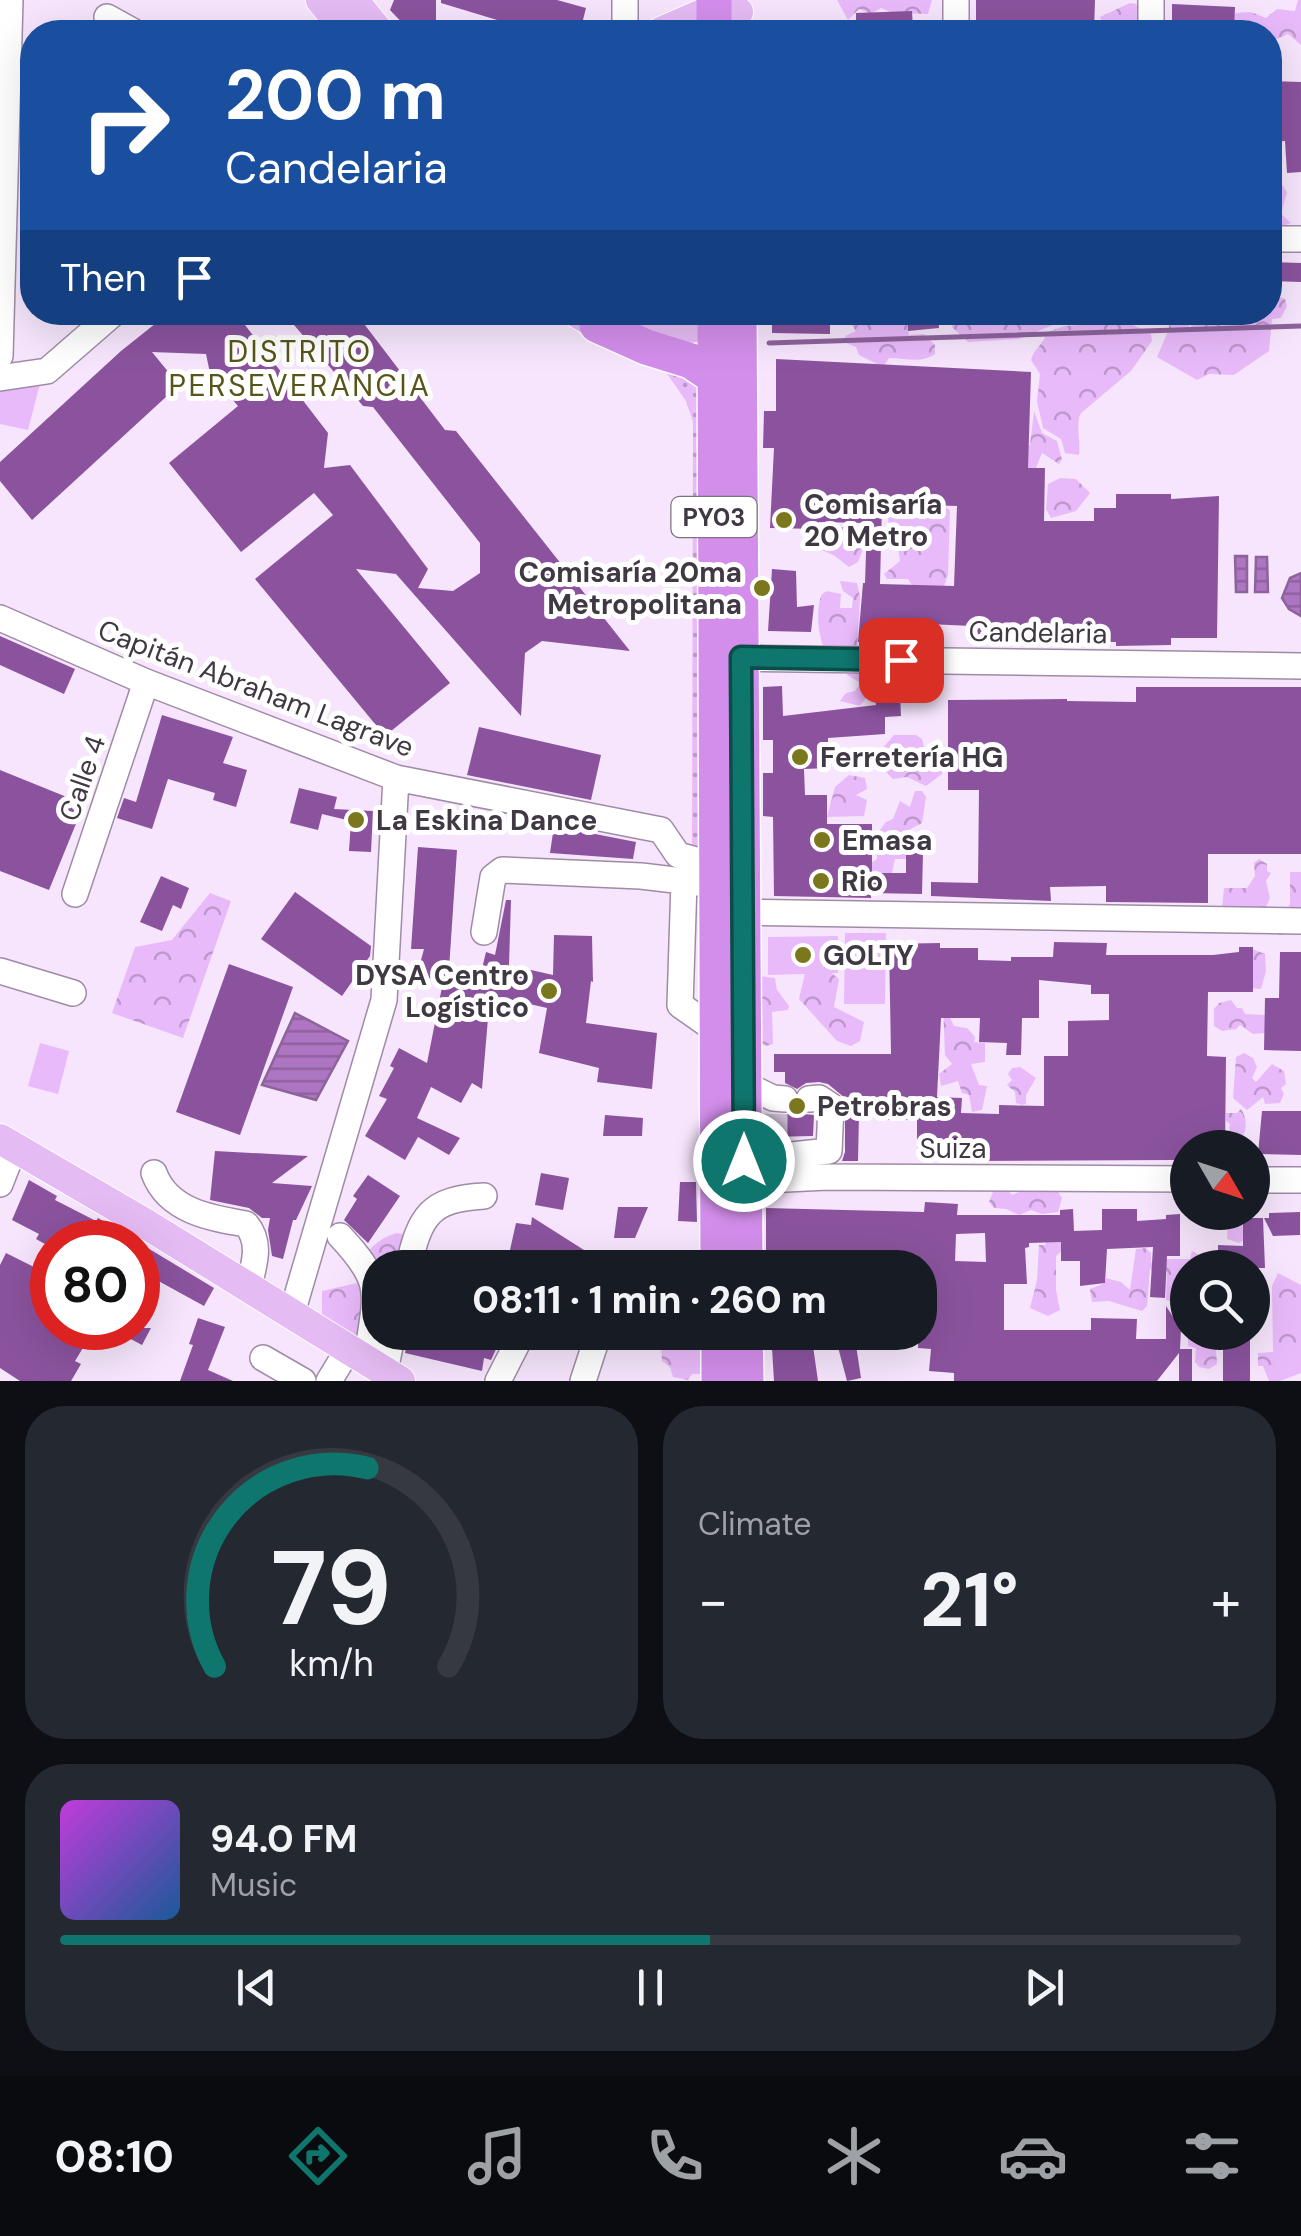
<!DOCTYPE html>
<html lang="en">
<head>
<meta charset="utf-8">
<style>
  :root { --surface:#171b24; --page:#242831; --text:#f1f3f6; --muted:#9ea1a6; --line:#363941; --accent:#0f766e }
  body { margin:0; font-family:"DM Sans",sans-serif; background:var(--page); color:var(--text); height:100vh; display:flex; flex-direction:column; font-size:38px; white-space:nowrap }
  * { box-sizing:border-box; margin:0 }
  p { font-size:32px; color:var(--muted) }
  .icon { flex:none; width:55px; height:55px; fill:none; stroke:currentColor; stroke-width:2; stroke-linecap:round; stroke-linejoin:round }
  .map { position:relative; height:1381px; overflow:hidden }
  .side { display:flex; flex-direction:column; gap:25px; padding:25px; background:#0d0f14; flex:1 }
  .side>* { flex:none }
  .top-card { position:absolute; left:20px; top:20px; width:1262px; height:305px; border-radius:40px; box-shadow:0 10px 40px #0002; background:#1a4fa0; color:#fff; overflow:hidden }
  .needle { width:65px; rotate:129deg }
  .controls { position:absolute; left:1170px; top:1130px; display:grid; gap:20px }
  .controls a { display:grid; place-items:center; width:100px; height:100px; border-radius:50%; background:var(--surface); box-shadow:0 10px 40px #0002; font-size:50px }
  .speed { position:absolute; left:30px; top:1220px; display:flex; gap:20px; font-size:50px; font-weight:700; text-align:center }
  .speed>* { display:grid; place-content:center; width:130px; height:130px; border-radius:50%; background:var(--surface); box-shadow:0 10px 40px #0002; line-height:1 }
  .speed .limit { border:15px solid #d22; background:#fff; color:#111 }
  .pin { position:absolute; display:grid; place-items:center; width:85px; height:85px; color:#fff; margin:-42px; border-radius:20px; box-shadow:0 5px 15px #0006 }
  .me { position:absolute; width:110px; margin:-55px; rotate:0deg; stroke-linejoin:round; filter:drop-shadow(0 0 8px #0008) }
  .turn { display:flex; align-items:center; gap:35px; height:210px; padding:0 40px; font-size:45px }
  .turn .icon { width:130px; height:130px; stroke-width:2.5 }
  .turn b { display:block; font-size:70px; line-height:85px }
  .then { display:flex; align-items:center; height:95px; padding:0 40px; background:#0003; gap:20px; font-size:38px }
  .big { font-size:75px; font-weight:800; line-height:1.1 }
  .side .card { flex:1; display:flex; flex-direction:column; justify-content:center; gap:15px; min-width:0; padding:0 35px; border-radius:40px; background:var(--page) }
  .side .dial { align-items:center; gap:0 }
  .dial svg { height:260px; overflow:visible; fill:none; stroke:var(--line); stroke-width:7; stroke-linecap:round; text-anchor:middle }
  .dial text { fill:var(--text); stroke:none }
  .song { display:flex; align-items:center; gap:30px }
  .cover { width:120px; height:120px; border-radius:15px; background:linear-gradient(135deg,hsl(290 70% 55%),hsl(210 70% 35%)) }
  .played { height:10px; border-radius:5px; background:linear-gradient(90deg,var(--accent) 55%,var(--line) 55%) }
  .keys { display:flex; justify-content:space-around; direction:ltr }
  .heat { display:flex; justify-content:space-between; align-items:center; font-size:55px; direction:ltr }
  .side .tiles { flex:1; display:grid; gap:25px; grid-template-columns:1fr 1fr }
  .card:last-child { grid-column:span 2 }
  .trip { position:absolute; left:362px; top:1250px; width:575px; height:100px; border-radius:40px; background:var(--surface); box-shadow:0 10px 40px #0002; font-weight:800; line-height:100px; text-align:center }
  .tab-bar { display:flex; height:160px; justify-content:space-around; align-items:center; background:#090b0e; color:var(--muted) }
  .tab-bar .icon { width:70px; height:70px }
  .tab-bar .on { color:var(--accent) }
  .tab-bar b { font-size:45px; color:var(--text) }
  .map>svg:first-child { display:block }
</style>
</head>
<body>
<div class="map">
<svg width="1301" height="1381" viewBox="0 0 1301 1381">
  <defs>
    <pattern id="grass-dots" width="8" height="8" patternUnits="userSpaceOnUse" patternTransform="scale(2.5)"><rect width="8" height="8" fill="#e9bafa"/><path d="M2 2h.1M6 6h.1" fill="none" stroke="#be98cc" stroke-width="1.8" stroke-linecap="round"/></pattern>
    <pattern id="forest-crowns" width="20" height="18" patternUnits="userSpaceOnUse" patternTransform="scale(2.5)"><rect width="20" height="18" fill="#e9bafa"/><path d="M2 6a3 3 0 1 1 6 0M12 15a3 3 0 1 1 6 0" fill="none" stroke="#be98cc"/></pattern>
    <pattern id="water-rules" width="6" height="5" patternUnits="userSpaceOnUse" patternTransform="scale(2.5)"><rect width="6" height="5" fill="#ae75c2"/><path d="M0 2.5h6" fill="none" stroke="#8f619f"/></pattern>
  </defs>
  <rect width="100%" height="100%" fill="#f6e5fc"/>
  <path fill="url(#grass-dots)" d="M701 337 705 851 692 844 693 422 686 401 656 358Z"/>
  <path fill="url(#forest-crowns)" d="M837 0H932L928 14 893 13 881 8 871 14 859 9 848 20Z
    M1298 0H1301V45L1288 34 1270 42V32H1229L1227 24 1236 13 1251 12 1266 18 1277 9 1295 11Z
    M1130 3 1136 4 1143 13 1142 32C1126 32 1105 37 1100 17Z
    M1274 181 1281 183 1287 192 1281 214 1291 223 1277 228 1271 223 1270 182Z
    M1270 292 1285 299 1287 306 1281 318 1272 319 1269 351 1234 375 1209 374 1197 380 1157 357 1169 329V313H1190L1189 329 1194 321 1202 317 1205 323 1210 322 1211 313 1270 312Z
    M1005 312H1094L1095 313 1092 320 1055 324 1019 339 968 342 952 327 953 320 965 317 967 313 1001 315Z
    M905 313 909 335 924 334 935 345V354C920 364 907 358 889 358L883 367 859 355 856 347 846 343 845 336 856 331 851 324 856 314Z
    M1112 323 1133 325 1151 334 1152 341 1131 371 1081 413C1075 424 1081 442 1079 455L1065 453 1061 439 1043 428 1037 401 1040 374 1031 360C1034 348 1045 343 1047 332L1065 326Z
    M1034 411 1042 433 1057 441 1062 460 1059 464 1042 453 1036 468 1022 469 1023 447 1030 445Z
    M1060 478 1076 479 1090 493 1076 511 1051 518 1046 509 1048 484Z
    M920 498H932L950 510 948 575 927 634 913 633 917 593 908 579H887L884 574 900 561C899 542 887 535 888 513L907 519Z
    M852 522 868 537 858 562 849 567 835 556 818 548 814 532 829 527 833 532Z
    M840 581 857 583 860 597 857 650 827 655C818 639 815 610 822 594L827 591 841 594 840 608H852L853 598 843 591Z
    M871 666 877 671 876 685 860 706 840 701 846 693 855 691 861 683 847 675 849 669 867 675Z
    M894 735H916L922 739 925 752 942 754V774L926 786 907 777 893 779 878 764 881 750Z
    M849 775 865 778 867 789 856 795 867 800 864 816 827 817 835 787Z
    M915 791H922L926 797 922 823 903 833 912 859H895L892 873 872 877 871 863 877 859V848L881 846 883 854 889 852V846L876 835 886 822 893 819 900 801 910 807Z
    M1259 859 1267 864V871L1271 873 1266 881 1270 898 1264 911 1222 908 1224 888H1247L1255 876 1254 863Z
    M1290 872H1301V914L1292 934 1278 935 1274 928 1290 904Z
    M210 893 231 901 183 1038 112 1013 135 947 172 940Z
    M1252 949 1265 954 1266 971 1261 989 1252 988Z
    M828 970 839 979 834 1007 864 1022 860 1041 851 1046 837 1041 799 999 805 973Z
    M758 976 775 978 777 990 789 1006 788 1010 772 1012 773 1044 766 1046 758 1042 751 1022H761L763 1019 759 1008Z
    M1231 1000 1237 1008H1242L1245 1014 1265 1015 1268 1027 1265 1033 1253 1034 1240 1025 1236 1029 1222 1031 1214 1026V1009L1219 1003Z
    M943 1004 954 1026 967 1028 975 1037 974 1042 985 1043V1062L971 1064 979 1085 987 1086 982 1110 972 1112 969 1095 962 1093 958 1081 941 1086 939 1074 952 1064 945 1055Z
    M1244 1053 1253 1058 1257 1067 1252 1078 1256 1082 1272 1064 1284 1071 1286 1084 1281 1088 1284 1094 1280 1103 1265 1104 1263 1097 1247 1110 1233 1098 1236 1057Z
    M1020 1067 1036 1078 1026 1095V1104L1022 1105 1016 1103 1015 1092 1007 1085 1012 1080 1008 1074 1012 1068Z
    M1241 1109C1248 1120 1247 1130 1240 1142L1227 1145 1230 1124 1226 1121V1113H1237Z
    M1006 1188 1012 1195 1025 1189 1057 1190 1062 1198 1058 1212 1042 1214 1031 1210 1019 1215 1006 1209 994 1208 989 1202 993 1192Z
    M1228 1213H1253L1246 1239 1239 1243 1227 1239Z
    M396 1233 410 1235 402 1267 380 1268 376 1351 322 1316V1291L357 1283C362 1256 369 1243 396 1233Z
    M1048 1236 1065 1239 1064 1249 1056 1256V1290L1060 1310 1048 1316 1030 1308 1037 1280 1039 1245H1045Z
    M1146 1248 1151 1253V1263L1156 1259H1190L1192 1251 1205 1258 1214 1256 1215 1267 1188 1268 1187 1329 1176 1316 1178 1303 1166 1300 1167 1272H1153L1150 1268 1147 1306 1142 1311 1109 1301 1092 1302 1090 1289 1105 1283 1106 1278 1121 1282 1130 1290 1136 1249Z
    M1278 1273 1301 1285V1373L1280 1381H1269L1263 1366H1258V1353L1273 1352 1272 1286Z
    M665 1333H701L700 1374H692L688 1380 673 1377 670 1367 662 1361 661 1347 651 1340 652 1337 661 1336Z
    M1188 1333H1209L1215 1336 1217 1364 1209 1369 1199 1367 1195 1362 1196 1348 1188 1346Z"/>
  <path fill="#e9bafa" d="M0 372 42 376 28 430 0 424Z
    M845 933H886L885 1004H844Z
    M838 936V973L768 975V937Z
    M40 1043 69 1051 58 1094 28 1086Z"/>
  <path fill="url(#water-rules)" stroke="#8d639c" stroke-width="2.5" d="M1235 556H1247V592H1236Z
    M1256 557H1267L1268 592H1255Z
    M1301 573V616L1289 609 1282 598 1290 578Z
    M295 1013 348 1041 316 1100 262 1085Z"/>
  <g fill="none" stroke-linecap="round" stroke-linejoin="round">
    <path stroke="#8d639c" stroke-width="5" d="M769 343 1301 326"/>
  </g>
  <path fill="#8b539e" fill-rule="evenodd" d="M394 0H436V32H411L390 10Z
    M441 0H557L586 8 580 32H505L507 23 441 3Z
    M976 0H1095L1094 32H976Z
    M1172 4 1235 7 1234 32H1172Z
    M912 11 913 30 856 32V13Z
    M1270 81 1301 82V172L1287 173 1285 141 1271 142Z
    M1270 262 1301 263V282L1270 281Z
    M170 312H235L328 433 324 468 350 465 428 569 418 588 453 591 480 573V543L373 407 363 406 283 312H355L445 430 456 431 630 651 542 641 525 653 521 716 396 574 356 569 450 683 385 736 255 579 333 515 314 493 241 552 169 463 238 406 210 373 206 354 152 352 179 385 32 520 0 481V462L121 351Z
    M772 312H830V334L772 333Z
    M907 312H938L939 328 908 331Z
    M776 359 1031 372 1028 468H1045L1044 521H1094V508H1116V494H1171V499L1219 496 1217 638H1171V645L1116 646V642H1092V635L972 636V626L906 623 904 641 875 639V643L858 642 863 583H865L867 523 819 522 818 529 770 528 774 448H763L764 411H776ZM882 504 957 506 954 586 880 584Z
    M772 569 796 571 797 607 814 605 811 632 768 631Z
    M0 636 75 669 64 694 0 665Z
    M782 686 783 716 876 705 875 696 900 694 901 716 885 717V734L828 738V768L804 769 805 795H827V824H872V873H906V852H923L922 894 871 893V898L774 896 773 817 763 816V773H773V740H763V687Z
    M1136 687H1301V854H1208V903L1106 902V886L1050 887 1051 901 931 896V882L978 883 979 790H948V700L1067 699V701L1136 702Z
    M162 715 233 737 223 763 247 770 236 807 213 800 215 793 168 779 152 829 117 818 124 798 136 802Z
    M479 727 601 755 591 800 467 775Z
    M0 770 84 804 49 890 0 871Z
    M299 788 337 797 334 809 373 811 371 852 349 851 351 821 322 814 318 830 290 823Z
    M554 826 636 842 633 859 550 853Z
    M418 847 457 850 449 969 480 977 486 952 495 955 506 900H511L509 965 553 975 554 935 592 936 593 982 591 981 586 1023 657 1033 652 1089 597 1082 599 1068 539 1053 547 1008 490 995 482 1089 472 1083 461 1103 431 1087 417 1118 460 1138 449 1155 418 1137 405 1160 365 1136 387 1099 379 1096 394 1068 390 1066 399 1048 427 1063 443 982 417 975 424 949H411Z
    M161 876 189 888 181 909 173 905 162 931 140 922Z
    M295 892 371 946 370 956 342 996 261 939Z
    M1054 942 1107 943 1106 955H1213L1239 952V947H1253V992H1208L1207 1056 1226 1057 1225 1148H1188V1162H1174V1160L970 1161 971 1144 937 1141V1154H917V1120H888V1114H859L858 1161H842L845 1152V1098L828 1084 819 1082 806 1083 797 1089 785 1083V1072H774V1054H891L889 944 940 943V948H978V960L1011 961V957H1053ZM1039 980 1091 985V994H1109V1020L1068 1021V1056H1044V1106L999 1105V1114L961 1113 962 1098 937 1097 941 1018H980L979 1042 1007 1043 1006 1055H1021L1022 1018H1039Z
    M1280 952H1301V1051L1264 1050 1265 998H1279Z
    M229 964 293 987 240 1135 176 1112Z
    M797 1110 803 1114 814 1115 813 1136 769 1137V1114L785 1115Z
    M1262 1111H1301V1155L1258 1154Z
    M605 1115 643 1118 642 1136H603Z
    M215 1151 308 1156 272 1183 312 1186 296 1220H293L283 1259 272 1256 268 1230 270 1218H262L249 1208 210 1200Z
    M541 1173 569 1178 563 1210 535 1205Z
    M368 1175 400 1196 368 1243 344 1220 357 1199 353 1196Z
    M29 1180 57 1196 55 1200 96 1221 98 1218 214 1288 204 1306 153 1278 138 1304V1242H52V1248L36 1239 39 1234 12 1220Z
    M680 1182H696L697 1222 678 1221Z
    M925 1202 958 1204 957 1215H1060V1210L1073 1209 1074 1231 1102 1230V1209H1137V1221L1166 1219V1215L1180 1214V1256H1167L1165 1298 1150 1297 1153 1247 1107 1249 1105 1283 1080 1286V1261H1061V1242L1029 1243V1247L1025 1248 1027 1284H1004V1330H1091V1318L1137 1319 1136 1339H1166V1306L1181 1329 1180 1349H1192V1381H1179V1353L1157 1381H954V1373L929 1371 931 1349 918 1348 922 1268H766V1208L924 1212ZM985 1233 986 1262 955 1261 956 1234Z
    M618 1207H648L635 1238H614Z
    M1300 1212V1235L1273 1236 1264 1218H1269V1213Z
    M532 1217 584 1250 611 1268H560L536 1252 532 1268H506L516 1223 531 1225Z
    M1243 1218H1263L1265 1268H1218V1245L1243 1246Z
    M6 1253 52 1276V1328H95L75 1361 81 1364 71 1381H20L0 1368V1265Z
    M198 1318 225 1327 208 1370 233 1381H180L193 1345 189 1344Z
    M110 1328H151L142 1345Z
    M409 1332H504L491 1360 484 1358 482 1371 405 1353Z
    M771 1332H811L818 1381H774Z
    M834 1332H854L861 1378 847 1381Z
    M1223 1332H1250V1381H1223Z"/>
  <g fill="none" stroke-linecap="round" stroke-linejoin="round">
    <path stroke="#d2c2d7" stroke-width="25" stroke-dasharray="25 12" stroke-linecap="butt" d="M775 1137V1114"/>
    <defs>
      <path id="minor" d="M625 0V32
        M1151 0V32
        M107 17 134 32
        M956 32V0
        M1270 239H1301
        M0 356 10 0
        M0 378 47 371 115 312
        M0 618 146 682 396 778 661 830 678 855 718 866
        M726 658 1301 666
        M684 882 680 1005 717 1031
        M75 894 146 682
        M726 912 1301 921
        M484 932 493 877 502 870 641 876 733 887
        M0 971 73 993
        M744 1084 773 1098 785 1099
        M154 1173C168 1211 210 1218 246 1224 262 1243 254 1264 249 1286
        M772 1180 773 1157 829 1151 831 1106 819 1098 809 1099
        M1252 1180H1301
        M728 1182 827 1177 1188 1179
        M0 1184 14 1148
        M340 1236C388 1287 374 1296 367 1359
        M408 1268C420 1216 429 1199 484 1196
        M292 1313 384 1000 396 778
        M263 1358 303 1381
        M385 1371 393 1332
        M329 1381 349 1348
        M498 1381 523 1332
        M583 1381 597 1338"/>
      <path id="major" d="M321 0 347 32
        M353 0 379 32
        M661 32 700 15 738 12
        M576 312C627 347 682 324 738 324
        M0 1139 146 1224 400 1381"/>
      <path id="highway" d="M714 0V32
        M715 312 718 1268
        M739 312 745 1268
        M597 325 646 347 691 361 713 376
        M719 1332V1381
        M745 1332 746 1381"/>
    </defs>
    <use href="#minor" stroke="#9f8ba6" stroke-width="28"/>
    <use href="#major" stroke="#fff" stroke-width="32"/>
    <use href="#highway" stroke="#fff" stroke-width="38"/>
    <use href="#minor" stroke="#fff" stroke-width="25"/>
    <use href="#major" stroke="#e5bbf3" stroke-width="30"/>
    <use href="#highway" stroke="#d38eeb" stroke-width="35"/>
  </g>
  <g fill="none" stroke-linecap="round" stroke-linejoin="round">
    <defs>
      <path id="route" d="M744 1161 741 657 901 660"/>
    </defs>
    <use href="#route" stroke="#0a4d48" stroke-width="25"/>
    <use href="#route" stroke="#0f766e" stroke-width="18"/>
  </g>
  <g fill="#7b771c" stroke="#fff" stroke-width="4">
    <circle cx="784" cy="520" r="10"/>
    <circle cx="762" cy="588" r="10"/>
    <circle cx="800" cy="757" r="10"/>
    <circle cx="356" cy="820" r="10"/>
    <circle cx="822" cy="840" r="10"/>
    <circle cx="821" cy="881" r="10"/>
    <circle cx="803" cy="955" r="10"/>
    <circle cx="549" cy="991" r="10"/>
    <circle cx="797" cy="1106" r="10"/>
  </g>
  <g text-anchor="middle" stroke-width="10" stroke-linejoin="round" paint-order="stroke">
    <rect fill="#fff" stroke="#79747b" stroke-width="2.5" x="671.5" y="497" width="85" height="40" rx="8"/>
    <g font-size="25" font-weight="bold" fill="#403843">
      <text x="714" y="526">PY03</text>
    </g>
    <g font-size="28" font-weight="bold" fill="#403843" stroke="#fff" text-anchor="start">
      <text x="804" y="514">Comisaría<tspan x="804" dy="32">20 Metro</tspan></text>
      <text x="742" y="582" text-anchor="end">Comisaría 20ma<tspan x="742" dy="32">Metropolitana</tspan></text>
      <text x="820" y="767">Ferretería HG</text>
      <text x="376" y="830">La Eskina Dance</text>
      <text x="842" y="850">Emasa</text>
      <text x="841" y="891">Rio</text>
      <text x="823" y="965">GOLTY</text>
      <text x="529" y="985" text-anchor="end">DYSA Centro<tspan x="529" dy="32">Logístico</tspan></text>
      <text x="817" y="1116">Petrobras</text>
    </g>
    <g font-size="28" fill="#403843" stroke="#fff">
      <text transform="translate(1038 632) rotate(1)" y="10">Candelaria</text>
      <text transform="translate(256 688) rotate(21)" y="10">Capitán Abraham Lagrave</text>
      <text transform="translate(82 778) rotate(-71)" y="10">Calle 4</text>
      <text x="953" y="1158">Suiza</text>
    </g>
    <g font-size="30" letter-spacing="2.5" fill="#575519" stroke="#fff">
      <text x="300" y="362">DISTRITO<tspan x="300" dy="34">PERSEVERANCIA</tspan></text>
    </g>
  </g>
</svg>
<div class="controls">
<a><svg class="needle" viewBox="-14 -14 28 28"><path d="M0-13l5 13h-10z" fill="#e53935"/><path d="M0 13l5-13h-10z" fill="#9ea1a6"/></svg></a>
<a><svg class="icon" aria-label="search" viewBox="0 0 24 24"><circle cx="10" cy="10" r="6"/><path d="M15 15l6 6"/></svg></a>
</div>
<div class="speed"><div class="limit">80</div></div>
<div class="pin" style="left:901px;top:660px;background:#d93025"><svg class="icon" aria-label="arrive" viewBox="0 0 24 24"><path d="M6 21V4h12l-3 4 3 4H6"/></svg></div>
<svg class="me" style="left:744px;top:1161px" viewBox="-20 -20 40 40"><circle r="17" fill="#0f766e" stroke="#fff" stroke-width="3"/><path d="M0-11L8 9 0 5-8 9z" fill="#fff"/></svg>
<div class="trip">08:11 · 1 min · 260 m</div>
<div class="top-card">
<div class="turn"><svg class="icon" aria-label="right" viewBox="0 0 24 24"><path d="M7 20v-9h11M14 6l5 5-5 5"/></svg><div><b>200 m</b>Candelaria</div></div>
<div class="then">Then<svg class="icon" aria-label="arrive" viewBox="0 0 24 24"><path d="M6 21V4h12l-3 4 3 4H6"/></svg></div>
</div>
</div>
<section class="side">
<div class="tiles">
<div class="card dial"><svg viewBox="0 0 100 80">
<path d="M14 69A42 42 0 1 1 86 69"/>
<path d="M14 69A42 42 0 0 1 61 8" stroke="#0f766e"/>
<text x="50" y="56" font-size="32" font-weight="700">79</text>
<text x="50" y="72" font-size="11">km/h</text>
</svg></div>
<div class="card"><p>Climate</p>
<div class="heat"><a>−</a><b class="big">21°</b><a>+</a></div>
</div>
<div class="card">
<div class="song"><i class="cover"></i><div><b>94.0 FM</b><p>Music</p></div></div>
<div class="played"></div>
<div class="keys"><svg class="icon" aria-label="previous" viewBox="0 0 24 24"><path d="M18 5L8 12l10 7zM5 5v14"/></svg><svg class="icon" aria-label="pause" viewBox="0 0 24 24"><path d="M8 5v14M16 5v14"/></svg><svg class="icon" aria-label="next" viewBox="0 0 24 24"><path d="M6 5l10 7-10 7zM19 5v14"/></svg></div>
</div>
</div>
</section>
<nav class="tab-bar">
<b>08:10</b>
<svg class="icon on" aria-label="directions" viewBox="0 0 24 24"><path d="M12 3l9 9-9 9-9-9zM9 14v-3h6M13 9l2 2-2 2"/></svg>
<svg class="icon" aria-label="music" viewBox="0 0 24 24"><path d="M9 18V5l10-2v13"/><circle cx="6" cy="18" r="3"/><circle cx="16" cy="16" r="3"/></svg>
<svg class="icon" aria-label="phone" viewBox="0 0 24 24"><path d="M5 4h4l2 5-3 2q2 4 5 5l2-3 5 2v4C11 20 4 13 5 4z"/></svg>
<svg class="icon" aria-label="climate" viewBox="0 0 24 24"><path d="M12 3v18M4 7l16 10M4 17L20 7"/></svg>
<svg class="icon" aria-label="car" viewBox="0 0 24 24"><path d="M5 17H2v-5l4-1 3-4h7l3 4 3 1v5h-3M9 17h6M6 11h13"/><circle cx="7" cy="17" r="2"/><circle cx="17" cy="17" r="2"/></svg>
<svg class="icon" aria-label="filters" viewBox="0 0 24 24"><path d="M4 7h16M4 17h16"/><circle cx="9" cy="7" r="2"/><circle cx="15" cy="17" r="2"/></svg>
</nav>
</body>
</html>
